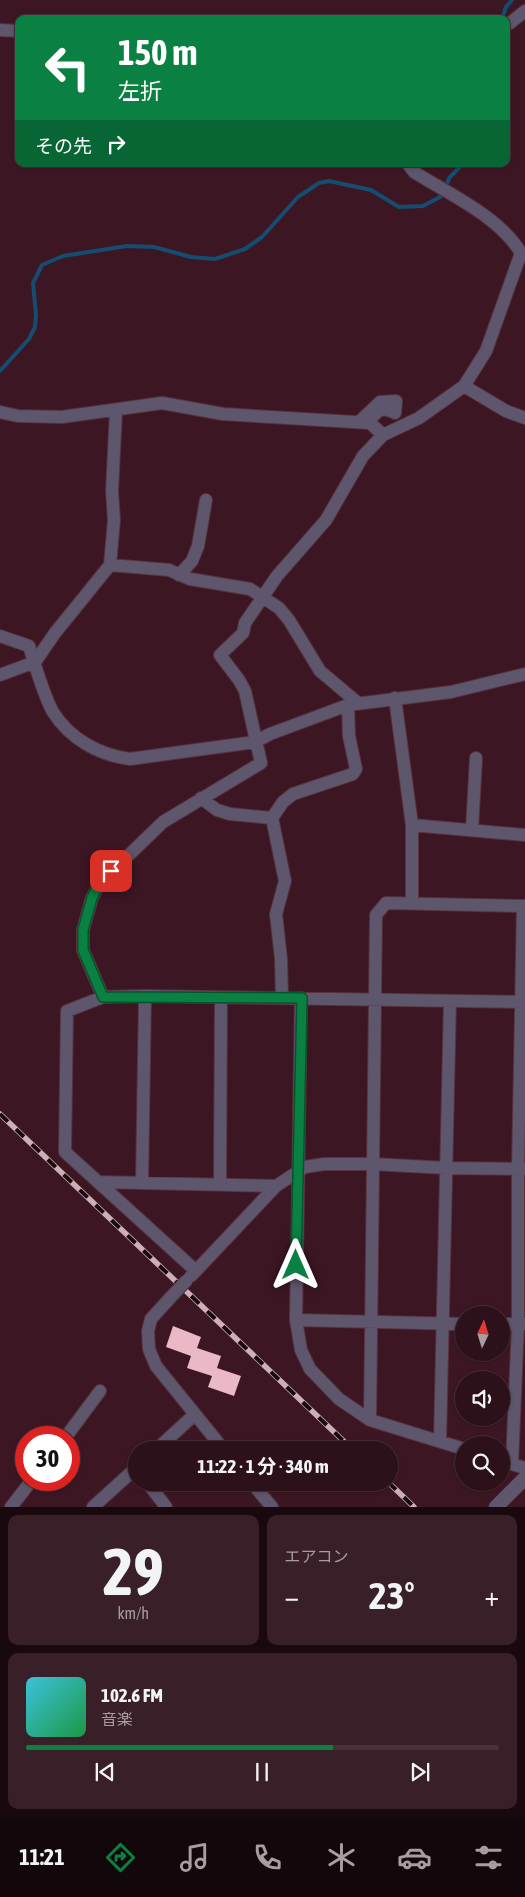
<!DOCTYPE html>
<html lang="ja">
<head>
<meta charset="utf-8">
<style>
  :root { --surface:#2d111a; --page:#391f27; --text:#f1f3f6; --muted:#a79da2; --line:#483139; --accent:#0b8043 }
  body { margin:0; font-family:"Asap Condensed","Noto Sans JP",sans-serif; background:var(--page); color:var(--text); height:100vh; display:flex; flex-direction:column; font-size:19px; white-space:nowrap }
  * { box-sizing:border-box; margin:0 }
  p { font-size:16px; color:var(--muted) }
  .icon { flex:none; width:28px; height:28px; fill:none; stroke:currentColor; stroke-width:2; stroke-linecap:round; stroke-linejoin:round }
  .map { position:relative; height:1507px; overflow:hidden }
  .side { display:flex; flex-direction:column; gap:8px; padding:8px; background:#19090e; flex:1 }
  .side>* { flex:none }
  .banner { position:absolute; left:15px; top:15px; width:495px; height:152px; border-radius:10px; box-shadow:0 1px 4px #0004,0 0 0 1px var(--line); background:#0b8043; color:#fff; overflow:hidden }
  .needle { width:32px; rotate:4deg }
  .tools { position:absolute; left:455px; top:1306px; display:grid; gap:10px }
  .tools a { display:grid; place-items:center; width:55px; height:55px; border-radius:50%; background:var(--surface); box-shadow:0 1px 4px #0004,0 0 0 1px var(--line); font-size:25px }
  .speed { position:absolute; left:15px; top:1426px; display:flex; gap:10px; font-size:25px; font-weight:700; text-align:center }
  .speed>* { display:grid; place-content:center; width:65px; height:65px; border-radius:50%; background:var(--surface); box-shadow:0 1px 4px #0004,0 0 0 1px var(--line); line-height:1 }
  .speed .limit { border:8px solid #d22; background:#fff; color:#111 }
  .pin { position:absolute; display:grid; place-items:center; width:42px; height:42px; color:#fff; margin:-21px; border-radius:10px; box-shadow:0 2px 8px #0006 }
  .me { position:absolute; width:55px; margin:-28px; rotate:0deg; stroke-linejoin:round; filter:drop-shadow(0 0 4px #0008) }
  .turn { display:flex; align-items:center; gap:18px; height:105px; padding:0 20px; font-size:22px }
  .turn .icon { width:65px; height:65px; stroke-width:2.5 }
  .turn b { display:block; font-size:35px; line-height:42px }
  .then { display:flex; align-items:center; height:48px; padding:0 20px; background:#0003; gap:10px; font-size:19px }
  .big { font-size:38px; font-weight:700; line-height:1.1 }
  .side .card { flex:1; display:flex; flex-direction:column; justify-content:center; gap:8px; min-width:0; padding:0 18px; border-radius:10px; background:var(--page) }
  .side .dial { align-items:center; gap:0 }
  .dial b { font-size:65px; line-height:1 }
  .song { display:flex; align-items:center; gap:15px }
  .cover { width:60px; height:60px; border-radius:8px; background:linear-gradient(135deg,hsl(190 70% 55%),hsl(140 70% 35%)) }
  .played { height:5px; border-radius:2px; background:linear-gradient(90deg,var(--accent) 65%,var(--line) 65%) }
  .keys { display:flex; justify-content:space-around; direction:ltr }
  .heat { display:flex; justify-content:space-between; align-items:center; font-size:28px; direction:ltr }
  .side .tiles { flex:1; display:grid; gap:8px; grid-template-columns:1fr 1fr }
  .card:last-child { grid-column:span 2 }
  .trip { position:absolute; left:128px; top:1441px; width:270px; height:50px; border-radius:25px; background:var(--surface); box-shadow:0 1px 4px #0004,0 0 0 1px var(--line); font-weight:700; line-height:50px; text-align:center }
  .tab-bar { display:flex; height:80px; justify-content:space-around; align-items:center; background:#12070a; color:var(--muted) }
  .tab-bar .icon { width:35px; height:35px }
  .tab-bar .active { color:var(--accent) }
  .tab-bar b { font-size:22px; color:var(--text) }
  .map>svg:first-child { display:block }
</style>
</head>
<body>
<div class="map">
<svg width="525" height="1507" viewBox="0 0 525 1507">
  <rect width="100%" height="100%" fill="#3c1723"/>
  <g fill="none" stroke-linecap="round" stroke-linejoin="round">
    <path stroke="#144d71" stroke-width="4" d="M502 19 506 7 512 0
      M0 371 29 339 35 327 36 315 33 283 42 265 63 256 127 246 154 247 191 257 215 259 245 249 262 237 298 197 319 183 329 181 371 190 399 207 423 206 440 197 450 177 463 164"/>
  </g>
  <path fill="#ebb8c6" d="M173 1326 201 1337 197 1348 221 1356 217 1368 241 1376 234 1396 208 1387 212 1376 187 1368 191 1356 166 1347Z"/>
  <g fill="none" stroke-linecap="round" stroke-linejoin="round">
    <defs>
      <path id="minor" d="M506 23H510L525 11
        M0 30 19 31
        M464 386 506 411 525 418
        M0 412 18 416 62 417 162 403 223 414 370 423 383 435
        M359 422 380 402 396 401 395 413C380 405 377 412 367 423
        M110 565 169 570 190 579 250 589 279 608 289 620 320 671 358 703
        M179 575 192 561 198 546 206 500
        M0 636 29 646C35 664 44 697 53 712 70 739 99 755 130 759L255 742 270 734 348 705 451 692 525 674
        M0 675 35 662 55 633 110 565 114 520 112 491 116 411
        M395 698 412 825V904
        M201 798 217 810 230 814 272 818 285 881 276 914 281 959 282 997
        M272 818 283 802 293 794 353 774 356 769 349 736 348 705
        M412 825 525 835
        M472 830 476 758
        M103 997 83 950V930L92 898 100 883 163 822 261 763 245 691 239 680 220 655 243 633 245 623 277 576 326 520 363 456 383 435 419 418 464 386 486 351 521 253C500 217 449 194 414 172L408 164
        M301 998 296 1320 301 1350 310 1369 339 1399 370 1420 464 1449
        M98 1182 276 1186
        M142 1183 145 996
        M220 1185 221 998
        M196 1271 65 1152 67 1011 103 997 145 996 525 1002
        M191 1276 276 1186 305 1167 324 1164H373L446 1168 525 1169
        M170 1298 151 1319 148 1331 149 1349 156 1366 224 1450
        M296 1320 464 1324
        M501 1324H525
        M370 1420 376 915 386 903 525 906
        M65 1438 100 1391
        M440 1441 450 1001
        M156 1450 194 1415
        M501 1461 522 1467 525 1470
        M512 1464 518 1324V1169L523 906
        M147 1482 166 1507
        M251 1482 272 1507
        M11 1507 32 1480
        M93 1507 136 1468"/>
      <path id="tertiary" d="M496 1507 525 1478"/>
    </defs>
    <use href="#minor" stroke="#57333e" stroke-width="14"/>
    <use href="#tertiary" stroke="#57333e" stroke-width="15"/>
    <use href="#minor" stroke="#5e566d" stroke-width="12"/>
    <use href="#tertiary" stroke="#5e566d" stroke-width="14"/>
    <defs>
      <path id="rail" d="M0 1114 353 1450
        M388 1482 414 1507"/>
    </defs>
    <use href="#rail" stroke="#ccafb7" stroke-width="5.5"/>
    <use href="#rail" stroke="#19080e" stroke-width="4" stroke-dasharray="11" stroke-linecap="butt"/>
    <defs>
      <path id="minor-bridge" d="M170 1298 187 1280"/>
    </defs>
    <use href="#minor-bridge" stroke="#57333e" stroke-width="14" stroke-linecap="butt"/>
    <use href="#minor-bridge" stroke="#5e566d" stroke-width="12"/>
  </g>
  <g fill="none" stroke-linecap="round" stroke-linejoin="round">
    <defs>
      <path id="route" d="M111 871 100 882 92 898 83 930V950L103 997 302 998 296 1265"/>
    </defs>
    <use href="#route" stroke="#07532c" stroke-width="12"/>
    <use href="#route" stroke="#0b8043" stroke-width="9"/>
  </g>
</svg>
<div class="tools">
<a><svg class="needle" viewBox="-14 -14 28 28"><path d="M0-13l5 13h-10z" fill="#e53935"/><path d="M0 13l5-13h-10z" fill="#a79da2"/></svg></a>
<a><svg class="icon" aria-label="sound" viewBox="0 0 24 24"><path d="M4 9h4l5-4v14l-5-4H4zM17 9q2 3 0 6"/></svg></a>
<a><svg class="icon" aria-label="search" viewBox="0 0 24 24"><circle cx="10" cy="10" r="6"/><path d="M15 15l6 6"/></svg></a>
</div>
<div class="speed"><div class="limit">30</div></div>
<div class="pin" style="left:111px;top:871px;background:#d93025"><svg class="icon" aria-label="arrive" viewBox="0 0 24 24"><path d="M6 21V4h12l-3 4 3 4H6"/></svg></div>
<svg class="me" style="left:296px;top:1265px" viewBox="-20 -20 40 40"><path d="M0-17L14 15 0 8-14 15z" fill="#0b8043" stroke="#fff" stroke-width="4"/></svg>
<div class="trip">11:22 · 1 分 · 340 m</div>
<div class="banner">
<div class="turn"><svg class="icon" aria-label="left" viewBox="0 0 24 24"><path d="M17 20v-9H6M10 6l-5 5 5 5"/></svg><div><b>150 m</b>左折</div></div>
<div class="then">その先<svg class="icon" aria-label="right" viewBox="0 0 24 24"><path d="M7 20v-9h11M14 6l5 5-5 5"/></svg></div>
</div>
</div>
<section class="side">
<div class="tiles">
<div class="card dial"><b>29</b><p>km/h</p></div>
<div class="card"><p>エアコン</p>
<div class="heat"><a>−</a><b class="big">23°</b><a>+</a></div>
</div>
<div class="card">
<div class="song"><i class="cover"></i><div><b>102.6 FM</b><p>音楽</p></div></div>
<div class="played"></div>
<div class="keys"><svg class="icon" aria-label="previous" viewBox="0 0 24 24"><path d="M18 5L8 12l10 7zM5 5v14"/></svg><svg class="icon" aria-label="pause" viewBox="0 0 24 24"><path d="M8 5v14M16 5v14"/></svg><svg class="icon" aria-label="next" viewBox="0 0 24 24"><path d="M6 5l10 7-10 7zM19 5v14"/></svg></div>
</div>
</div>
</section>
<nav class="tab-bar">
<b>11:21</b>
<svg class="icon active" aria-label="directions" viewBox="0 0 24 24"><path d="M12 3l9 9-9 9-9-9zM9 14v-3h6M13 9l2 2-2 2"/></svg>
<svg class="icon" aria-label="music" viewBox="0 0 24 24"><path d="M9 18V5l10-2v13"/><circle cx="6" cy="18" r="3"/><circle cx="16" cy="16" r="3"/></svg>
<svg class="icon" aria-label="phone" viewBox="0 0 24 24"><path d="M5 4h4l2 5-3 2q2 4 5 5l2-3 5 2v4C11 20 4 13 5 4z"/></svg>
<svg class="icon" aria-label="climate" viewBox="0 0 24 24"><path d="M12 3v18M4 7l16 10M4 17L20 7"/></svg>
<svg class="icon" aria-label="car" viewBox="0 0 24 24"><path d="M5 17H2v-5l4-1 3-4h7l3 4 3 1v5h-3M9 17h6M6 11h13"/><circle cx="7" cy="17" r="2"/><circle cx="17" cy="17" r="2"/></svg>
<svg class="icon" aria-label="filters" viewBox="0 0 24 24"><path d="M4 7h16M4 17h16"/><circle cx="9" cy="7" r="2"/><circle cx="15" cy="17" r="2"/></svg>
</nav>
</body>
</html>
